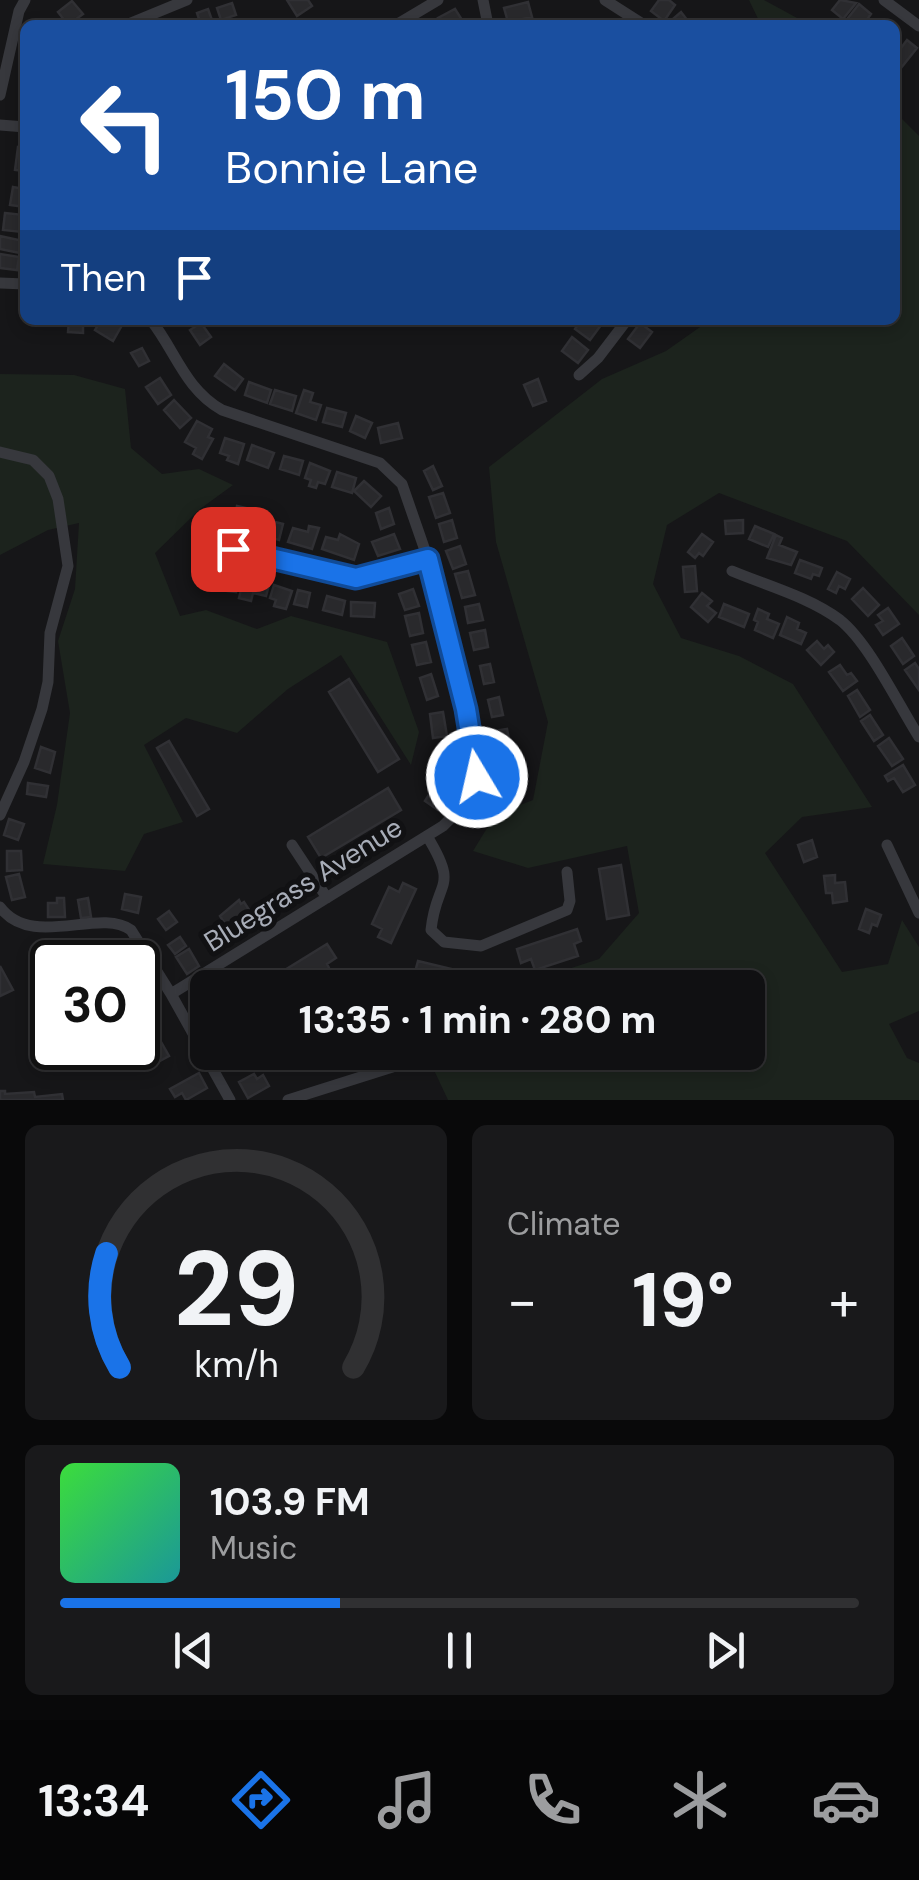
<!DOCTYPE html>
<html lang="en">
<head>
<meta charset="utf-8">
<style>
  :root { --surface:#101012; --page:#19191b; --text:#f1f3f6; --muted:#9c9d9f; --line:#303032; --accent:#1a73e8 }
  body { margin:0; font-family:"DM Sans",sans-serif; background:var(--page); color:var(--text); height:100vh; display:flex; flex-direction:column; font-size:38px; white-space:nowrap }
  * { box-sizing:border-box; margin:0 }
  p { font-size:32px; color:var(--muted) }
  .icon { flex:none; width:55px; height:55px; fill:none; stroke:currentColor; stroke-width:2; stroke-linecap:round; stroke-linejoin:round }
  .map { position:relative; height:1100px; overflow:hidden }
  .panel { display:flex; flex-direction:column; gap:25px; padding:25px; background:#09090a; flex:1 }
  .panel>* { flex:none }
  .guide { position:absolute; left:20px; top:20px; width:880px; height:305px; border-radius:15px; box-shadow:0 5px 15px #0003,0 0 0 2px var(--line); background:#1a4fa0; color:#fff; overflow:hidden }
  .speed { position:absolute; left:30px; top:940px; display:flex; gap:20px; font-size:50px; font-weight:700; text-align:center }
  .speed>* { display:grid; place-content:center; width:130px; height:130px; border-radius:50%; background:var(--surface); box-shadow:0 5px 15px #0003,0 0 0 2px var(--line); line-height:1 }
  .speed .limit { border:5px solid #111; border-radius:15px; background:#fff; color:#111 }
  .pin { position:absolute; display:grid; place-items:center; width:85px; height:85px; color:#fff; margin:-42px; border-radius:20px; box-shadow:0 5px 15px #0006 }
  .me { position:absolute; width:110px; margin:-55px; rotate:351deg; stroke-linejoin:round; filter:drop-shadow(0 0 8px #0008) }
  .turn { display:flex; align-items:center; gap:35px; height:210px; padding:0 40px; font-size:45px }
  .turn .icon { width:130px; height:130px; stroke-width:2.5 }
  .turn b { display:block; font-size:70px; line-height:85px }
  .then { display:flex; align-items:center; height:95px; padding:0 40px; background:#0003; gap:20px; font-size:38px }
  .big { font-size:75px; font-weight:700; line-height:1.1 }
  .panel .card { flex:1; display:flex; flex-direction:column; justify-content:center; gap:15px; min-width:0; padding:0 35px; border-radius:15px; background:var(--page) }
  .panel .dial { align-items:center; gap:0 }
  .dial svg { height:260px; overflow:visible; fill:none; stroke:var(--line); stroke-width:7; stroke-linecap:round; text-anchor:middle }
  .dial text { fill:var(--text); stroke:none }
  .song { display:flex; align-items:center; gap:30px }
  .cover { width:120px; height:120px; border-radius:15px; background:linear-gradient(135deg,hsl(120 70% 55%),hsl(180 70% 35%)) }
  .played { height:10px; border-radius:5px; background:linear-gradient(90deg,var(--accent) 35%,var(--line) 35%) }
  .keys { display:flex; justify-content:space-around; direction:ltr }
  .heat { display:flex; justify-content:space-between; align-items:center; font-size:55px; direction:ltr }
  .panel .tiles { flex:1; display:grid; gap:25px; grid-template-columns:1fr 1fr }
  .card:last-child { grid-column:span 2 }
  .trip { position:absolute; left:190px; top:970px; width:575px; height:100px; border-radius:15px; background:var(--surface); box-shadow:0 5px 15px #0003,0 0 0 2px var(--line); font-weight:700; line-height:100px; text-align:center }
  .menu { display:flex; height:160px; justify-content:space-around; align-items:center; background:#060607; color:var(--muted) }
  .menu .icon { width:70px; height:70px }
  .menu .on { color:var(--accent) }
  .menu b { font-size:45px; color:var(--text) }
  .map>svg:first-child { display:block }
</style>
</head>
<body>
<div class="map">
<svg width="919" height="1100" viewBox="0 0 919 1100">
  <rect width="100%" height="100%" fill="#161618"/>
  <path fill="#1c231d" d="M749 0H764L810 25H761Z
    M895 112 919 136V615L847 541 719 493 667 525 653 584 681 638 739 656 793 684 872 807 802 817 765 853 842 972 888 964 902 920 919 947V1011L889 1024 907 1058 919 1063V1100H448L426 1053 748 1052V988L513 987 599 959 639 913 627 846 528 868 473 851 495 815 533 800 548 722 496 542 489 467 602 379 666 351 710 320H895Z
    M0 374 74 375 125 389 131 448 162 474 199 469 233 485 200 509 155 553 180 616 206 610 257 629 291 616 387 642 419 732 411 765 341 655 288 689 237 733 186 718 144 745 183 822 144 834 125 871 43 864 57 805 70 713 58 641 75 589 79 523 48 530 0 555Z"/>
  <path fill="#29292c" stroke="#303034" stroke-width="2.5" d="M287 0H308L312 6 297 16Z
    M659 0H669L675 5 664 21 651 11Z
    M840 0 856 3 843 19 832 10Z
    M72 1 83 14 68 25 58 12Z
    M528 2 532 17 508 22 504 8Z
    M232 3 236 15 221 20 217 8Z
    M859 4 871 14 863 25H857L848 18Z
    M208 9 213 23 201 25 197 13Z
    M455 9 462 20 442 25 438 18Z
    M681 12 691 25H667V24Z
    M907 40 917 48 901 68 895 63V56Z
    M18 147 25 148V171L15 170Z
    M13 187 25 189V207L10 205Z
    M5 213 24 215 22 232 3 230Z
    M0 236 23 241 20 253 0 249Z
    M0 254 19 257 17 270 0 268Z
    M69 320H83V333L68 332Z
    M101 320H110L121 327 113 341 95 330Z
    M581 320H594L601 325 590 340 575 329Z
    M201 323 211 337 200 345 190 330Z
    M640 323 652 332 640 348 628 339Z
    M572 337 588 350 578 363 562 351Z
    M142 348 149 361 139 366 131 353Z
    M224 364 243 379 235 390 215 376Z
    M160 378 171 395 158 404 146 387Z
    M538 379 546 401 533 406 524 385Z
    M249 382 271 390 267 403 245 395Z
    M275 390 296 396 292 411 270 404Z
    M304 390 313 393 310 402 321 405 316 420 296 413Z
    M174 400 191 418 180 428 164 410Z
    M327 408 346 413 342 427 323 422Z
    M356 416 372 423 365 438 350 431Z
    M197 421 212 429 208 437 213 439 202 459 193 454 196 448 185 442Z
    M398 423 402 438 381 443 378 428Z
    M225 438 244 444 238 464 227 460 229 456 220 453Z
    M252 445 274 453 268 468 247 460Z
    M284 456 303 461 299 475 280 469Z
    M310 463 330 471 325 484 318 482 316 488 309 486 311 480 305 478Z
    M433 466 442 486 433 490 424 471Z
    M337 472 356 478 352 493 332 487Z
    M364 481 381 496 371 507 354 491Z
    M443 493 450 513 436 518 429 497Z
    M237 506 259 511 255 527 234 523Z
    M389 508 394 524 381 529 376 513Z
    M263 519 283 524 279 540 259 534Z
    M452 520 457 538 444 542 439 524Z
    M743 520V533L726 534 725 521Z
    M309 526 319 528 312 549 288 542 293 528 308 532Z
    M755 526 774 534 768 547 749 539Z
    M340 534 359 544 354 560 322 549 326 537 338 540Z
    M394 534 400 549 378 556 372 542Z
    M702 534 713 542 703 556 699 553 695 558 688 552Z
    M776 535 782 538 779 545 797 552 791 565 767 558Z
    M460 546 466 564 453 569 446 551Z
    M800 560 822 568 819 576 813 574 811 579 795 573Z
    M695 566 697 591 685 592 683 567Z
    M468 571 475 595 462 598 455 574Z
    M221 572 238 574 236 592 219 590Z
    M837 572 850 579 845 589 839 586 836 593 828 589Z
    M245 574 270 581 266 596 253 593 251 601 239 598Z
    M274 585 292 591 286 609 274 606 276 600 270 598Z
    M863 588 879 605 868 616 852 599Z
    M413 589 419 606 405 610 399 594Z
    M298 590 310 593 307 607 294 604Z
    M702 593 712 601 707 606 716 613 708 622 691 607Z
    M327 596 345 601 342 615 323 610Z
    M351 602 375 603 374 617 351 616Z
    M479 604 483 620 468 623 465 607Z
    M724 604 749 614 744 627 719 617Z
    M888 608 899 624 883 635 876 625 883 621 878 615Z
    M758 609 769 614 767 619 779 624 773 638 755 630 758 622 754 620Z
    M419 613 423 633 410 636 405 616Z
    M787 617 799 623 797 629 806 633 801 644 780 635Z
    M485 630 488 647 474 650 470 633Z
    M902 638 914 656 903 664 891 646Z
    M817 641 824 649 828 645 834 652 821 665 807 650Z
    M426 642 431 662 417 665 412 645Z
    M915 663 919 669V690L905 670Z
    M490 664 494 682 484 684 480 666Z
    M840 665 847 675 851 673 857 681 843 691 829 672Z
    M431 674 438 696 427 700 420 678Z
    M349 679 399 759 378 772 329 692Z
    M857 690 870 710 860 717 848 696Z
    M499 697 503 715 492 717 488 700Z
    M443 712 447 736 433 738 430 714Z
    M870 715 883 735 874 741 861 721Z
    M507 729 511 749 497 751 494 731Z
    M889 738 903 759 892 766 878 746Z
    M169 741 209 809 197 816 157 748Z
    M41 747 55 752 50 773 35 768Z
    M452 753 456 775 441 778 433 756Z
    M903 765 915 785 903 792 894 778 888 781 885 776Z
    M500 770H515L516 790H501Z
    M28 783 48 786 46 797 27 794Z
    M435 785 449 794 438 810 425 801Z
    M388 788 401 810 321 858 308 837Z
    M9 819 24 824 18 840 4 835Z
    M812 840 817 857 804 862 798 845Z
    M7 851H21L22 870 7 871Z
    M621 865 629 915 607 919 599 869Z
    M19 874 25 897 12 900 6 877Z
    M835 875V883L845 882 847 901 833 903 832 893H826L824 876Z
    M403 883 416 889 391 943 378 937 382 929 372 924 389 887 399 892Z
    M125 894 141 897 138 913 122 909Z
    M57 898H64L65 917H48V903H57Z
    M88 898 91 917 81 918 78 900Z
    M239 900 241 904 244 902 253 916 234 929 230 923 226 926 220 916Z
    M866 909 881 915 877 926 872 924 869 933 859 929Z
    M169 911 177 922 166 930 158 919Z
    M577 929 581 941 574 944 578 956 535 970 531 959 521 963 517 949Z
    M180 937 186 946 175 954 168 945Z
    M327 944 336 958 327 964 331 972 305 988H278L272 978Z
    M47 946 56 960 41 969 32 955Z
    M189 949 199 966 187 974 176 957Z
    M418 961 480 976 478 988H421L423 979 414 976Z
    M0 966 13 990 0 996Z
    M160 1040 169 1056 154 1064 145 1048Z
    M244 1052 250 1063 238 1070 232 1058Z
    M340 1052 344 1065 327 1070 323 1056Z
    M199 1073 207 1088 186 1100 182 1093 175 1097 170 1089Z
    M254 1074 257 1079 263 1075 269 1086 248 1098 239 1082Z
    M0 1091H5V1094L34 1092 35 1097 62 1094 63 1100H0Z"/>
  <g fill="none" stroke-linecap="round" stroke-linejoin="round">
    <path stroke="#37383d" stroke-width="11" d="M483 0 488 25
      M605 0 644 25
      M884 0 919 26
      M126 25 187 0
      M396 25 438 0
      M0 95 19 11 25 0
      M0 125 25 127
      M0 283 25 284
      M151 320C176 352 185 389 222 410L380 463 402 484 428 559 478 767 473 796 443 826 171 994
      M579 375 598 358 627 320
      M0 452 33 460 49 476 58 499 68 566 50 633 48 682 42 709 24 762 0 815
      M233 549 356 578 428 559
      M732 571C768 586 809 597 840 620 869 643 898 704 919 737
      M427 836C460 890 436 879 431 930L444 942 481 946 567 910 570 901 567 872
      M292 845 327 898
      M887 845 919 913
      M0 907C32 950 99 907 131 930L171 994 230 1100
      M288 1100 421 1058"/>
  </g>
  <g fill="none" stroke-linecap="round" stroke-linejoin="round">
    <defs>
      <path id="route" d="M233 549 356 578 428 559 466 709 477 777"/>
    </defs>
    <use href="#route" stroke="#114b97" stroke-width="25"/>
    <use href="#route" stroke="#1a73e8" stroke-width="18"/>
  </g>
  <g text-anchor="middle" stroke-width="10" stroke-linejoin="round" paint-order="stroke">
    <g font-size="28" fill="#a8adb8" stroke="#111113">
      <text transform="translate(303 884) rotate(-32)" y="10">Bluegrass Avenue</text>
    </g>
  </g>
</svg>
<div class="speed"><div class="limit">30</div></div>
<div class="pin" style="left:233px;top:549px;background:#d93025"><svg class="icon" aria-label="arrive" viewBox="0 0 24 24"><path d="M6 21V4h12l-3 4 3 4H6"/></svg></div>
<svg class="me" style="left:477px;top:777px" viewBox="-20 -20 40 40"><circle r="17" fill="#1a73e8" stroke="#fff" stroke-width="3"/><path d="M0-11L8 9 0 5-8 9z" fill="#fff"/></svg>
<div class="trip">13:35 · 1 min · 280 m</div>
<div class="guide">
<div class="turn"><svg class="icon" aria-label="left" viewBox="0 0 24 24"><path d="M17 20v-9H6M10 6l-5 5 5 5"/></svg><div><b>150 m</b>Bonnie Lane</div></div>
<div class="then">Then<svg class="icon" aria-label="arrive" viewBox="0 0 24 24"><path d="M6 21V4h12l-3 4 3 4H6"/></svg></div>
</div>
</div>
<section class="panel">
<div class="tiles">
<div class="card dial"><svg viewBox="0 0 100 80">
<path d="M14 69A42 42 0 1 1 86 69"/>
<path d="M14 69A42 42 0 0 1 10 34" stroke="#1a73e8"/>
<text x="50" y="56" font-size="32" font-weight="700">29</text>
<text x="50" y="72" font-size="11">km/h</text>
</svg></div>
<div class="card"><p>Climate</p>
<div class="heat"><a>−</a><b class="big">19°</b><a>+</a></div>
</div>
<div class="card">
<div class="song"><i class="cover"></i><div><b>103.9 FM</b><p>Music</p></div></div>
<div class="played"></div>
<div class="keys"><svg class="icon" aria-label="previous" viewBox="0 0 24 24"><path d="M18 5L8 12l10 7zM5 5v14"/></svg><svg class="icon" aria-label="pause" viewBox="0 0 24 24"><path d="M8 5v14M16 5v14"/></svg><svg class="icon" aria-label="next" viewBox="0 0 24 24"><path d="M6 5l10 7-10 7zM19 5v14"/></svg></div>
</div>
</div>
</section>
<nav class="menu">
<b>13:34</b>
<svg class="icon on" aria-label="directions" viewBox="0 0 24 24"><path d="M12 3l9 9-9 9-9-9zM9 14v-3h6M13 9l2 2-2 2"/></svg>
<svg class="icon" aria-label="music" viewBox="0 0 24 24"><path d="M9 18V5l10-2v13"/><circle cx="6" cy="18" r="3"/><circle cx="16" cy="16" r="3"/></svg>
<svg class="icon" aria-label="phone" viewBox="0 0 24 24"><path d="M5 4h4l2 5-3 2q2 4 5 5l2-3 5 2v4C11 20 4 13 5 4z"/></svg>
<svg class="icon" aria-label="climate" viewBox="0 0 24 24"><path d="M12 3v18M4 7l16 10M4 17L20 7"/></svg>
<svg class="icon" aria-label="car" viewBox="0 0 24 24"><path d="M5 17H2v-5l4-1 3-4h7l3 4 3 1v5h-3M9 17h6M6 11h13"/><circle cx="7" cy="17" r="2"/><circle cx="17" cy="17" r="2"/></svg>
</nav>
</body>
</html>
